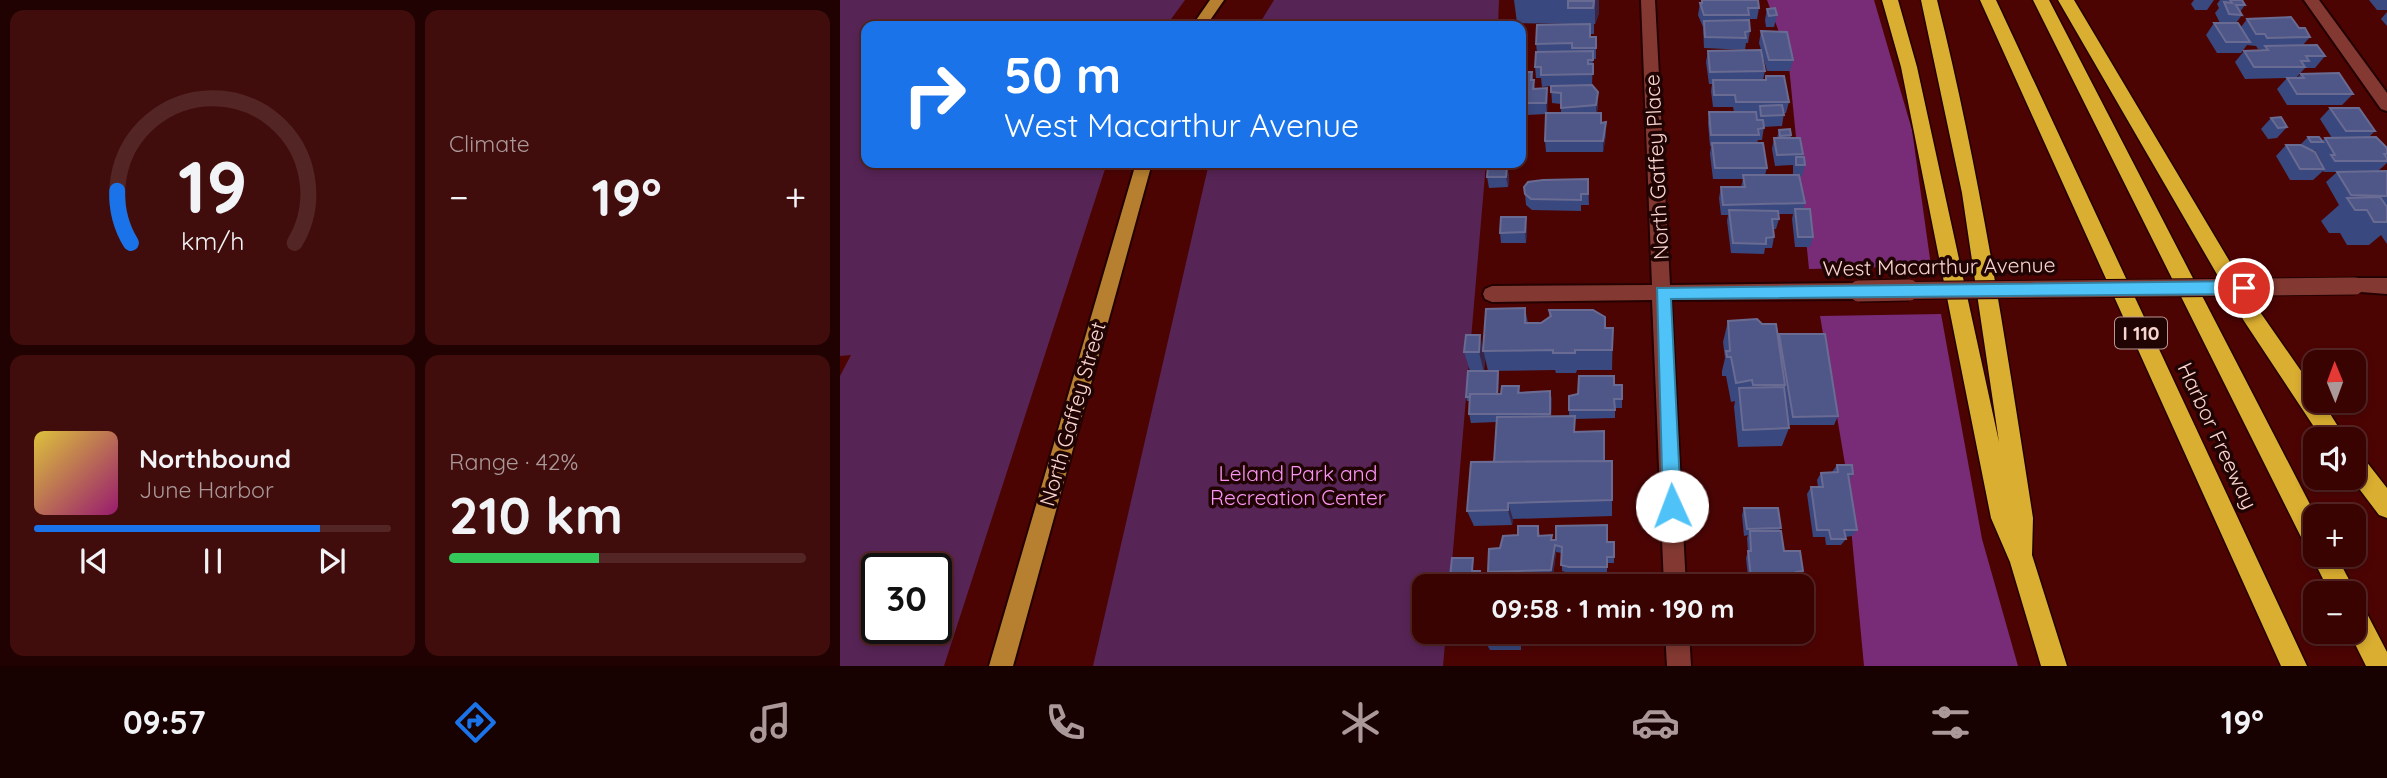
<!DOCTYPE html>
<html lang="en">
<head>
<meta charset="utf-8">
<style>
  :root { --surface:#390302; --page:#400d0c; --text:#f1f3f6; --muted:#ab9899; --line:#532524; --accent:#1a73e8 }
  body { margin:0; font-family:Quicksand,sans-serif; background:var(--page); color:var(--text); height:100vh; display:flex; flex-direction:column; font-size:26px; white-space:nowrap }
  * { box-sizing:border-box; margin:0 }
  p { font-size:23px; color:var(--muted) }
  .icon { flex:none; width:38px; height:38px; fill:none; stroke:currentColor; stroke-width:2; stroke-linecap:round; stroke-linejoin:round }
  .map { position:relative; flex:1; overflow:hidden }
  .side { display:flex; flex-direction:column; gap:10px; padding:10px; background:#1f0201; width:840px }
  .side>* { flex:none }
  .top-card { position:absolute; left:21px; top:21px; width:665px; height:147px; border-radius:14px; box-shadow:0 4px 10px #0003,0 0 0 2px var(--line); background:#1a73e8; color:#fff; overflow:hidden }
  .needle { width:46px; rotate:359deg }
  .fabs { position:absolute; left:1463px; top:350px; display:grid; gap:14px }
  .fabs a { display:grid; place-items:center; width:63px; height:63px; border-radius:14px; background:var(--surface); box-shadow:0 4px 10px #0003,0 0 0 2px var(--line); font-size:35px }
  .speed { position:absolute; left:21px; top:553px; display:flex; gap:14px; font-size:35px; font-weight:700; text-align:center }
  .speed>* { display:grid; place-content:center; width:91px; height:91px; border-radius:50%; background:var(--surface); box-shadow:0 4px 10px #0003,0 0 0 2px var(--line); line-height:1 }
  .speed .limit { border:4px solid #111; border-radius:10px; background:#fff; color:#111 }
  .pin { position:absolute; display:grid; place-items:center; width:60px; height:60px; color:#fff; margin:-30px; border:4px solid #fff; border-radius:50%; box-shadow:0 2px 7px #0007 }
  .me { position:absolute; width:77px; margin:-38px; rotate:358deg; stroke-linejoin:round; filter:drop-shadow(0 0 5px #0008) }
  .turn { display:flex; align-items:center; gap:24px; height:147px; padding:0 28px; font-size:32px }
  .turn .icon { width:91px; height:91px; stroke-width:2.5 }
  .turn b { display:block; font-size:49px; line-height:60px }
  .big { font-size:52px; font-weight:700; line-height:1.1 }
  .side .card { flex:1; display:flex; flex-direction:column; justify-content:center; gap:10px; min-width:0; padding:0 24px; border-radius:14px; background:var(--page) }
  .side .dial { align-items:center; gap:0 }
  .dial svg { height:182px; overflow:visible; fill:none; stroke:var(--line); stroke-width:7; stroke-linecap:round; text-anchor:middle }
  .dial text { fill:var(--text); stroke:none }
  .song { display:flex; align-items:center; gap:21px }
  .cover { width:84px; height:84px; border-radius:10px; background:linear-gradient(135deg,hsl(50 70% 55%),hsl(320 70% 35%)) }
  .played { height:7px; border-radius:4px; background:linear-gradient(90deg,var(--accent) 80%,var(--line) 80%) }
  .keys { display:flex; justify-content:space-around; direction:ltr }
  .heat { display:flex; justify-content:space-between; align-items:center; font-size:38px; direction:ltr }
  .charge { height:10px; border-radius:5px; background:linear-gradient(90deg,#34c759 42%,var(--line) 0) }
  .side .tiles { flex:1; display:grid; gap:10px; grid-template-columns:repeat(2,1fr) }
  .trip { position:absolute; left:572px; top:574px; width:402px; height:70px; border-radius:14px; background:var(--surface); box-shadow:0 4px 10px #0003,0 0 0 2px var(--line); font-weight:700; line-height:70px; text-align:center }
  .tab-bar { display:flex; height:112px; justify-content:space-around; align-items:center; background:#170101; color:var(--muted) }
  .tab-bar .icon { width:49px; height:49px }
  .tab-bar .current { color:var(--accent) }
  .tab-bar b { font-size:32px; color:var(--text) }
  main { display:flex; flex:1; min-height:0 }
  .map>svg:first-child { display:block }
</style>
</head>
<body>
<main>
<section class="side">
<div class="tiles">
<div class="card dial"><svg viewBox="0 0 100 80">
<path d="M14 69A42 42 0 1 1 86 69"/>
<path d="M14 69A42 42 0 0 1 8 46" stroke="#1a73e8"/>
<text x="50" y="56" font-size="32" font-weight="700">19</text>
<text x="50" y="72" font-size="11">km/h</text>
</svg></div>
<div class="card"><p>Climate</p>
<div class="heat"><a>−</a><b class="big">19°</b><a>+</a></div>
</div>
<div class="card">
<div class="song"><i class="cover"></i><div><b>Northbound</b><p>June Harbor</p></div></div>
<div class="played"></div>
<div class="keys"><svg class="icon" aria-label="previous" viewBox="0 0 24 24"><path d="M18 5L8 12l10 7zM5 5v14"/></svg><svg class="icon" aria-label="pause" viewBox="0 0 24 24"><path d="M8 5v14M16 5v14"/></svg><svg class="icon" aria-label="next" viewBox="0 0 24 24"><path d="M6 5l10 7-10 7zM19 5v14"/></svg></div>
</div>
<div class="card"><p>Range · 42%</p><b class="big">210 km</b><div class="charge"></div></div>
</div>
</section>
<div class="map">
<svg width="1547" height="666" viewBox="0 0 1547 666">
  <rect width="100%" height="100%" fill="#4c0403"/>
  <path fill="#572456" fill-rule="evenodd" d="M0 0H345L326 26H26V163H267L104 666H0V376L11 355 0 356ZM37 569H96V628H37Z
    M434 0H659L658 26H418Z
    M369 163H646L610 586H584V632H606L603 666H253Z"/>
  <path fill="#782c77" d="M927 0H1034L1072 130 1091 266 969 269 948 56Z
    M1101 314 1142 539 1178 666H1024L1005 464 980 316Z"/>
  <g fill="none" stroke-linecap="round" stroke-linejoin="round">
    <defs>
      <path id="minor" d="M801 0H815L830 285 1019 283 1026 286 1028 291 1026 296 1019 299 831 300 846 586H824L812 300 652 302 645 299 643 294 645 289 652 286 812 285Z
        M1464 0H1479L1547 93V111L1541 109Z
        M1515 278H1547V294L1508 291 1506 286 1508 281Z
        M825 632H849L851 666H827Z"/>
      <path id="primary" d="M370 0H384L366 26H352Z
        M296 163H312L173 666H149Z"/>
      <path id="motorway" d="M1042 0H1058L1077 67 1159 442 1122 193 1081 0H1097C1140 171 1166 344 1193 518L1192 555 1227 666H1201L1170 562 1151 518 1061 67Z
        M1140 0H1156L1467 666H1441Z
        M1193 0H1209L1476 516 1475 555H1496L1516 593 1514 597V593H1490L1471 555 1473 550 1466 547Z
        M1218 0H1234L1418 309 1475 391V401H1482L1506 439H1482L1404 321Z
        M1514 453 1522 456 1547 488V518L1539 515 1511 478H1514Z
        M1514 602 1523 606 1547 652V666H1526L1509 632H1514Z"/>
    </defs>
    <use href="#minor" stroke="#230201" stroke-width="4"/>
    <use href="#primary" stroke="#230201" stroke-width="4"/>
    <use href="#motorway" stroke="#230201" stroke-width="3"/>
    <use href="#minor" fill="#833931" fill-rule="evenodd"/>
    <use href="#primary" fill="#b77f30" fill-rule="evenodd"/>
    <use href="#motorway" fill="#daae30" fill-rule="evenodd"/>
    <defs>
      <path id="minor-bridge-far1" d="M1019 291 1515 286"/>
      <path id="minor-bridge" d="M1019 291 1069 290"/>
    </defs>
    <use href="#minor-bridge-far1" stroke="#230201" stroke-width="19" stroke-linecap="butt"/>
    <use href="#minor-bridge" stroke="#230201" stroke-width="24" stroke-linecap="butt"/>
    <use href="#minor-bridge-far1" stroke="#833931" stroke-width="17"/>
    <use href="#minor-bridge" stroke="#833931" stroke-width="21"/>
  </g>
  <path fill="#39487e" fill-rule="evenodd" d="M674 0H759V13L755 24H754V34H750V37H756V59H753L752 86 758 92V104L757 113 761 123 766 122V134L763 152H706L705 141 706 114 687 115 685 102H681V69L686 72H692L695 89 707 88V113H721V104L712 103 711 86 702 87 701 78H696L695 67 697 52 696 44 729 24 677 23Z
    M861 0H918L919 8 917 19H909L910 31 908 43H906L905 50 864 48 863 27 858 15 860 3H861Z
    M1354 0H1374L1367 10H1355L1351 4Z
    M1380 0H1402L1405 5 1400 12 1402 15 1396 23 1401 27 1407 19 1459 28 1470 37 1463 45 1485 56 1475 68H1465L1456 78H1457L1461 74 1513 94 1502 105H1447L1437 89 1447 78 1405 79 1395 62 1404 51 1421 50 1422 49H1418L1416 46 1407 45 1401 53H1377L1366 35 1374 23H1380L1375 13 1379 8 1377 4Z
    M1529 0H1547V10H1537Z
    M927 9 937 15 934 27H926L925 20Z
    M1547 12V26L1541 19Z
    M921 31 953 60 950 71H927L922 53 925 71 923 80H925L926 76 949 102 946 113H944L942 126 924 127 922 140H918L917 143 927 168 925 175H953V165L935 166 932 149 934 138H937L939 130 951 135V138L963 154 962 157 965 165 962 176H960L965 203 963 209 973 237 970 247H955L952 219 953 214H938L939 219 936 229H933L934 237 932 248H925L924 254 891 253 887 221 888 215H881L879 198 881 187H901L903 179H873L870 154 871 146H870L868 123 869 112H894L893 107H873L871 91 872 84H869L866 62 868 51 921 50 919 43Z
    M1490 108 1535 131 1529 137 1547 148V163L1538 171H1547V244L1541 235 1529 245H1507L1500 233H1489L1481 221 1499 205 1486 182 1497 172H1484L1483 171 1473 180H1450L1436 156 1446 145H1460L1468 137 1482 141 1485 138H1492L1480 119ZM1475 150 1482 163 1481 164 1474 151Z
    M1431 118 1447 127 1437 138 1428 139 1421 129Z
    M667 167 669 177 668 187 649 188 647 177Z
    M748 179 749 205H741V211L692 210 686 205 685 194Z
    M687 227 686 243H661L660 233Z
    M685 308 688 323H701L709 317V310L765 328H773L772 370H737L736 373H716L715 370 648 371 645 358 644 371H658L659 376 658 394H661L679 386 680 393 710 391 712 400 711 416H729V410L774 385H782V408H775V418L735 419V432L764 461H772V516L673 519 672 525 634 526 627 511 654 462 656 422 631 423 629 414 630 401H627L626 397 630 371 624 352 643 347Z
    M888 321 922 324 938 337 939 334 998 416 994 425H949V428L942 446 898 447 894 407 895 401 891 402 886 376H882V371L885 358 883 342Z
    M997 465 1013 474 1009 481 1017 530 1012 536 1005 537 1006 539 1001 545H986L985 537H973L967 494 971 487H978L977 480 981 473 992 472Z
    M904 508 941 528 939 531 944 551 963 571 959 577 956 578 957 586H909L906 558 908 552 907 538 908 535 904 536 902 515Z
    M698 526 700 536 712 535V540L774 542V563H767V573H729L722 571V553L716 552 713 576 651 578 648 572 660 548 678 535Z
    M774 632V640L681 641V650H650L647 645V642H619L616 637Z"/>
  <path fill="#382649" d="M755 0H759V13L755 24Z
    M707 88 708 100 707 114 706 103Z
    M758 92V104L756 116V105Z
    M766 122V134L763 152V141Z
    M667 167 669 177 668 187 666 177Z
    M686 217 687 227 686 243 685 232Z
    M640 335 645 358 644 372 639 352Z
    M658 371 659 376 658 400 657 396Z
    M710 391 712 400 711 422 710 414Z
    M668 503 673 519 672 525 668 510Z
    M715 545 716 552 713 576 711 570Z"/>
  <path fill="#4e5787" stroke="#696b92" stroke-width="2" d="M862 0H918L919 8H908L909 15H864L860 3H862Z
    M1390 0H1402L1405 5H1396L1402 15 1389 14 1384 2 1392 3Z
    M728 1H754L753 8H728Z
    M935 8 937 15 929 16 927 9Z
    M1451 17 1459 28H1465L1470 37 1427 38 1425 34H1416L1407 19Z
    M909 20 910 31 905 32 906 38 865 37 864 21Z
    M1374 23H1398L1410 42H1386Z
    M750 24V37H756V48H732V43L696 44 697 25Z
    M921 31 947 32 953 60H929Z
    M1477 45 1485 56H1466L1469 61H1461L1465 67H1414L1404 51 1428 50 1425 46Z
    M921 50 925 71 870 72 868 51Z
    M753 51V60H748V64H753V74L701 75V67H695L696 52Z
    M686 68 685 72H692L691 80H694L693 89 707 88 706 103H685V90H681V69Z
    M1499 73 1513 94H1457L1447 78H1464L1461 74Z
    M926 76H944L949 102H896L895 95H874L873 80H926Z
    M752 85 758 92 756 105 721 108V93L711 92V86Z
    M942 105 944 115 921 116 920 106Z
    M1490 108H1519L1535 131H1506Z
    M869 112H916L917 120H923L924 128 918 129 919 135H871Z
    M706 113H761V123L766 122 763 141H705Z
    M1441 117 1447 127 1438 128 1431 118Z
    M950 129 951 135 940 136 939 130Z
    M1468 137H1479L1483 142H1471Z
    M1536 137 1547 148V154H1544L1547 158V161H1495L1491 155H1495L1485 138Z
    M934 138H960L963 154 937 155Z
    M872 143H923L927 168H875Z
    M1446 145H1461L1475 152 1484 169H1460Z
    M956 157H964L965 165H956Z
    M648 167H667L666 177H647Z
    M1547 171V196L1511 195 1497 172Z
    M903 175H959L965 203 883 205 881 187H905Z
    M748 179V194H741V200L691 199 685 194 684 187 688 182 703 180Z
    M1540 197 1547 207V222H1534L1527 210H1515L1507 198Z
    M955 209H970L973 237H958Z
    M889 210 938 211 939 219H932L934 237 926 238V244L893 243Z
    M661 217H686L685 232 660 233Z
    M685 308V323H701L711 316 709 310H753L765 317V328H773L772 350H735V353H713V350L643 351 646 309Z
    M917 319 922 324H936L945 385H913L912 380 896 383 891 357H887L886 351H890L888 321Z
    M939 334H985L998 416 953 417Z
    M626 335H640L639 352H624Z
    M628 371H658L657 394H630V397H626Z
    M739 376H774V385H782V399H774L775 410H729V396L738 394Z
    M662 386H679L678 393 710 391V414H629L630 394H661Z
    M944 387 949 428 903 430 899 388Z
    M735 416 734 432 764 431V461L654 462 657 417Z
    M772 461V500L668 503V510L627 511 631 462Z
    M997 465H1012L1013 474H1008L1017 530H1004L1006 539H991L989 530H977L971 487H983L981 473 998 472Z
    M904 508H938L941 528 907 529Z
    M767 525V542H774V557H767V567H729L721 565 722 547 715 545 711 570 648 572 649 549 660 548 663 536 678 535V526H698V536L712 535 711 540H716V526Z
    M910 531H941L944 551H960L963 571 956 572 957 586H912L908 551H911Z
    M612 558H633L632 571H640L639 586H609Z
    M616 632H774V635L679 636 678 645H647V637H616Z"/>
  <path fill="#4fc3f7" stroke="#337fa1" stroke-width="2" d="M1404 281 1412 288 1404 294 831 299 841 506 838 512 832 515 825 512 823 506 817 288Z"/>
  <g text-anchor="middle" stroke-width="7" stroke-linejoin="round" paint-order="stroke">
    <rect fill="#200403" stroke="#b89692" stroke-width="2" x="1275" y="317.5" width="52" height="31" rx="5"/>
    <g font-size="19" font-weight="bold" fill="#f9d5cf">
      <text x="1301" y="340">I 110</text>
    </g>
    <g font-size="21" fill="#f9d5cf" stroke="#200403">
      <text transform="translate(817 167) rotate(-93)" y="7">North Gaffey Place</text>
      <text transform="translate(1099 267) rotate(-1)" y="7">West Macarthur Avenue</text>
      <text transform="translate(233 414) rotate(-74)" y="7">North Gaffey Street</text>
      <text transform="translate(1377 436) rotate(65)" y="7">Harbor Freeway</text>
    </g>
    <g font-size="21" fill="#fb94f7" stroke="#200403">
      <text x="458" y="481">Leland Park and<tspan x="458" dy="24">Recreation Center</tspan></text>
    </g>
  </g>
</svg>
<div class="fabs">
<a><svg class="needle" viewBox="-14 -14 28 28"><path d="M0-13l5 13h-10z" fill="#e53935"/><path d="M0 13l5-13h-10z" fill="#ab9899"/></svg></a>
<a><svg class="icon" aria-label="sound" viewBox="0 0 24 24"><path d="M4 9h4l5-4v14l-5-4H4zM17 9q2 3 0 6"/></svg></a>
<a>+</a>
<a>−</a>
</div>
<div class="speed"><div class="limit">30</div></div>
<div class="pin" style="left:1404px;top:288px;background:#d93025"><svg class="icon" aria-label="arrive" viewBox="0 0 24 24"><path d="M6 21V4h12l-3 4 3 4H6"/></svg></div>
<svg class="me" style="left:832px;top:506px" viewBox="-20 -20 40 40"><circle r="19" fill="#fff"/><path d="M0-13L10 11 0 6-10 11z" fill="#4fc3f7"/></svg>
<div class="trip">09:58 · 1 min · 190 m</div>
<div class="top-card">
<div class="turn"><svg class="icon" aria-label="right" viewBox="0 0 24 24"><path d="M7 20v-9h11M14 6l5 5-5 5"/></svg><div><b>50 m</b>West Macarthur Avenue</div></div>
</div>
</div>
</main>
<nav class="tab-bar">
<b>09:57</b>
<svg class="icon current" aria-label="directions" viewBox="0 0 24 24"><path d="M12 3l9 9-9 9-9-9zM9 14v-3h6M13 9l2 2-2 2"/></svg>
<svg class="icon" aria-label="music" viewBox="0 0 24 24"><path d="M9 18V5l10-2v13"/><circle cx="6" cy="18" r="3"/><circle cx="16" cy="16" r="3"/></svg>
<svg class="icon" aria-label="phone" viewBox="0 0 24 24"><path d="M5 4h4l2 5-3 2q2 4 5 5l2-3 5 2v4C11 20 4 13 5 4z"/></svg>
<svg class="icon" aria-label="climate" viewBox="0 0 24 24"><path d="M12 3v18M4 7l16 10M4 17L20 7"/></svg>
<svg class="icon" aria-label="car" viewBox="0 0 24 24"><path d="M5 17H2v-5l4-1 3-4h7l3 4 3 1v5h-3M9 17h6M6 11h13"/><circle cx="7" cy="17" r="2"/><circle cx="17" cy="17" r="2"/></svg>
<svg class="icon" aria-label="filters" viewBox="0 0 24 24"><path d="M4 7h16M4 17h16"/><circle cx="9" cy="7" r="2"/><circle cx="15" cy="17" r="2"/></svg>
<b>19°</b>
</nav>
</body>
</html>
